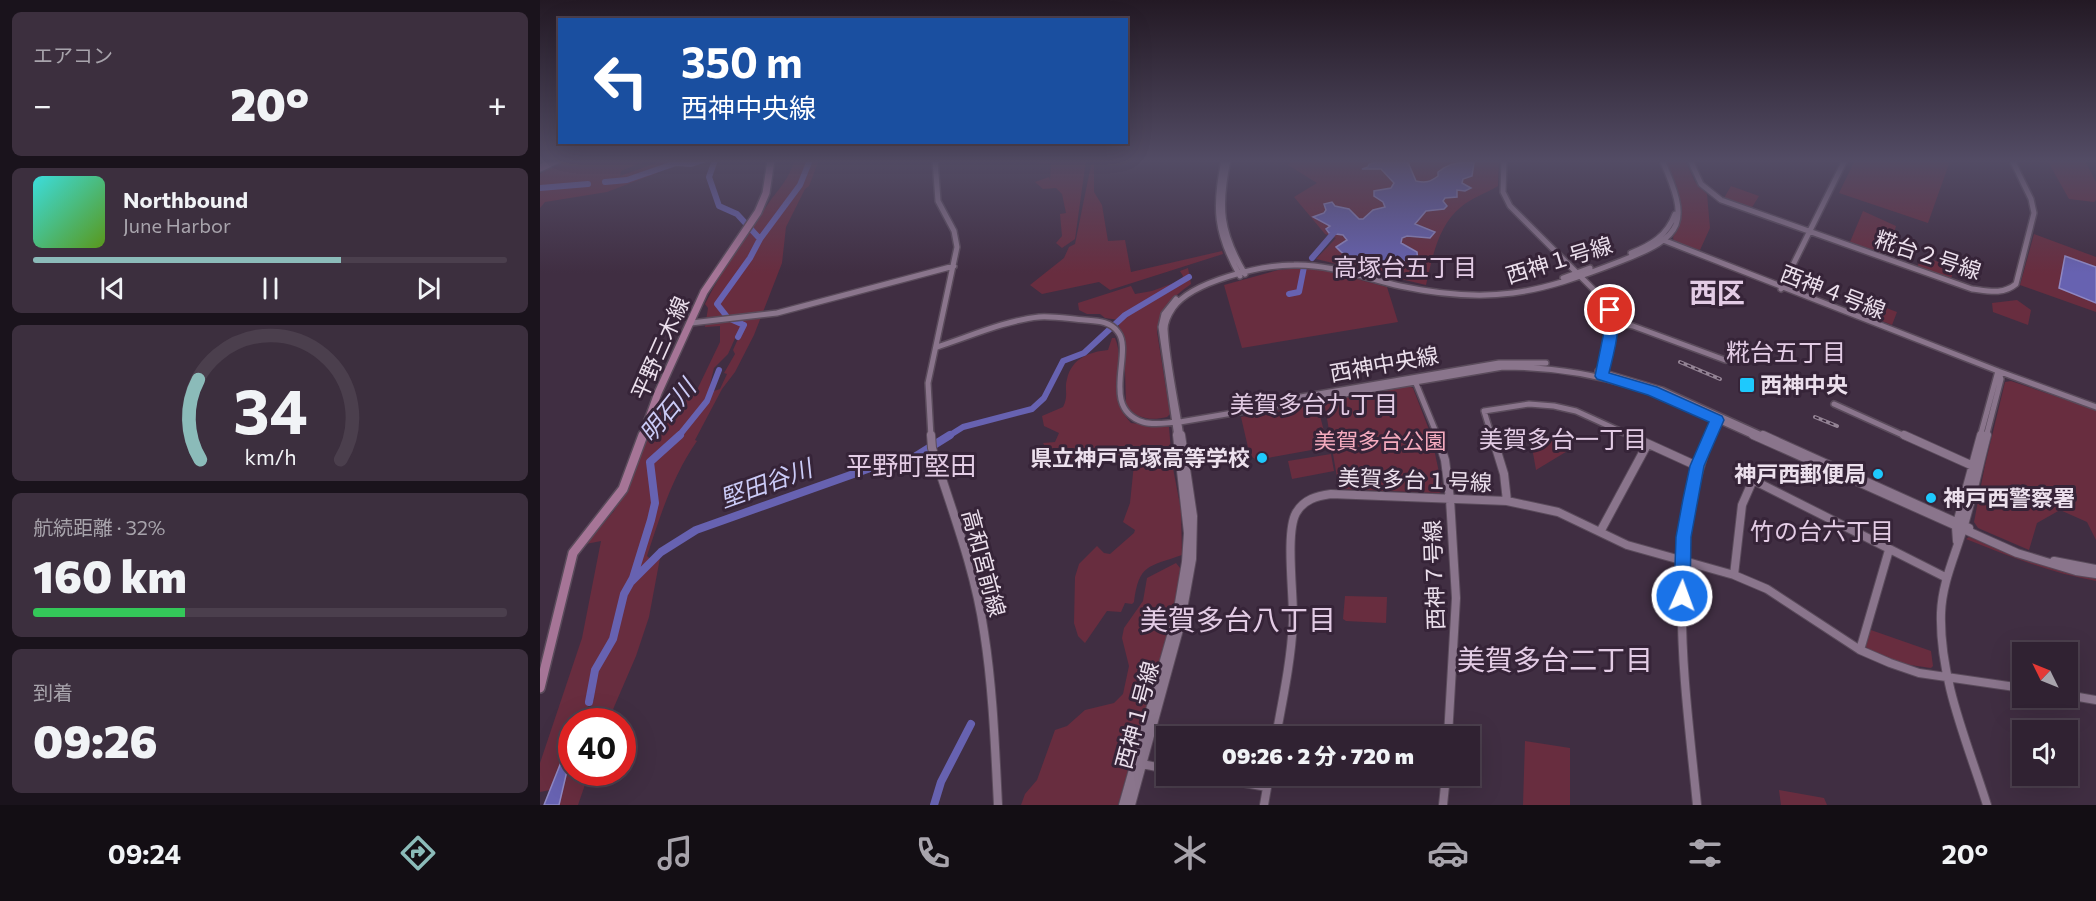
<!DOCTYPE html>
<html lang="ja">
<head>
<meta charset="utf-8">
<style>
  :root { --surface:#302232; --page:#3c2f3e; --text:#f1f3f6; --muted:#a8a4ac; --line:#4b3f4d; --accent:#8bbbb9 }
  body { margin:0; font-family:Commissioner,"Noto Sans JP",sans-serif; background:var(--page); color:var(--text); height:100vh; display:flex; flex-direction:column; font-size:22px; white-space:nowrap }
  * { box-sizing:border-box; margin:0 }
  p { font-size:20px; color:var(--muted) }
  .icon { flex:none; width:33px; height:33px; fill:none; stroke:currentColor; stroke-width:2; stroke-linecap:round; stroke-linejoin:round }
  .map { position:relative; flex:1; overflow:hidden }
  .panel { display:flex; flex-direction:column; gap:12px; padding:12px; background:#1a131c; width:540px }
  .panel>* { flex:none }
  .hud { position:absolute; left:18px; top:18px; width:570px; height:126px; border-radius:0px; box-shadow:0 6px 24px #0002,0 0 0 2px var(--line); background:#1a4fa0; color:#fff; overflow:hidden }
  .needle { width:39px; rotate:313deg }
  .tools { position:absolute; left:1472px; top:642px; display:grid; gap:12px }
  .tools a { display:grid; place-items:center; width:66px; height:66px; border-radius:0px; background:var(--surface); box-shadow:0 6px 24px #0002,0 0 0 2px var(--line); font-size:30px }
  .speed { position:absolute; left:18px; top:708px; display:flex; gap:12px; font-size:30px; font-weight:700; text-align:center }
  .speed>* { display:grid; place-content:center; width:78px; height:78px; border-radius:50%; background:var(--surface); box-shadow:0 6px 24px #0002,0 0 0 2px var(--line); line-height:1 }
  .speed .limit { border:9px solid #d22; background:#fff; color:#111 }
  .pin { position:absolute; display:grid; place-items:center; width:51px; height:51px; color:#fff; margin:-26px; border:3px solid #fff; border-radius:50%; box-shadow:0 2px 6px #0007 }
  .me { position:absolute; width:66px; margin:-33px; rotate:2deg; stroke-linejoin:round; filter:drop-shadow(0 0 4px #0008) }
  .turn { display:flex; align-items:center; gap:21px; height:126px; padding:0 24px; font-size:27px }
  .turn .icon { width:78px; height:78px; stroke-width:2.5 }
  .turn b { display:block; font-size:42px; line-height:51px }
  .big { font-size:45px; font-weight:800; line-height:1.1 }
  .panel .card { flex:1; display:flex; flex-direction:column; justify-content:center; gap:9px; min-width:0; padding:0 21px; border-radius:9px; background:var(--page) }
  .panel .dial { align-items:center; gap:0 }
  .dial svg { height:156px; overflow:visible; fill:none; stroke:var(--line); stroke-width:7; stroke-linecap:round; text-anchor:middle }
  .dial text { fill:var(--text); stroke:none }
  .song { display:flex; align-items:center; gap:18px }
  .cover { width:72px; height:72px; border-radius:9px; background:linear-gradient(135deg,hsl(180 70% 55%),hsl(90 70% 35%)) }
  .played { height:6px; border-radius:3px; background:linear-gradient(90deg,var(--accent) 65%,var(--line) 65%) }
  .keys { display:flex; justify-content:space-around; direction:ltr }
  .heat { display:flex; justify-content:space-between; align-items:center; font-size:33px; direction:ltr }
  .charge { height:9px; border-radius:4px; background:linear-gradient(90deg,#34c759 32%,var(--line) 0) }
  .trip { position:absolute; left:616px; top:726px; width:324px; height:60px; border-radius:0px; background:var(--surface); box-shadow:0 6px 24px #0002,0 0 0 2px var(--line); font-weight:800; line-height:60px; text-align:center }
  .tab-bar { display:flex; height:96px; justify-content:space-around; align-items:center; background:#130e14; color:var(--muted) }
  .tab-bar .icon { width:42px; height:42px }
  .tab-bar .current { color:var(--accent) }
  .tab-bar b { font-size:27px; color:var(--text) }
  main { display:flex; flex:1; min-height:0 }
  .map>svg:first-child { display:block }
</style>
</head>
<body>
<main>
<section class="panel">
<div class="card"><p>エアコン</p>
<div class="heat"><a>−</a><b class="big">20°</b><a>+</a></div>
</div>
<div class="card">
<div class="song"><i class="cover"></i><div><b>Northbound</b><p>June Harbor</p></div></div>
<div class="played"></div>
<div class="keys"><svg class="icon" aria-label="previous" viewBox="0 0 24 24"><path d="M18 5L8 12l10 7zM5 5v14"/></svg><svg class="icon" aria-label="pause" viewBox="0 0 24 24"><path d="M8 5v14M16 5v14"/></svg><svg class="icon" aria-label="next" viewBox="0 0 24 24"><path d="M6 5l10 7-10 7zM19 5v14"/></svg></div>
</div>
<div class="card dial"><svg viewBox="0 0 100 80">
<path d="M14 69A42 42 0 1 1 86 69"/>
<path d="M14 69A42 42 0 0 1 13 28" stroke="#8bbbb9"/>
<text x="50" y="56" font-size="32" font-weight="700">34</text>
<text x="50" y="72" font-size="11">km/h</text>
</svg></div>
<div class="card"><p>航続距離 · 32%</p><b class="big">160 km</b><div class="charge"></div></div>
<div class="card"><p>到着</p><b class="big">09:26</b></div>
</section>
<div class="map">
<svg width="1556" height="805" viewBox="0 0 1556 805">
  <rect width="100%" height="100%" fill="#402e42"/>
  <path fill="#682d3f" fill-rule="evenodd" d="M21 160H108L81 171 80 176 124 160 147 162 119 169 117 173 67 192 5 202 0 208V174Z
    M254 160H279L269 186 265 189 246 227 242 263 214 335 195 372 182 389 155 440 157 441C133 475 120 516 107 556L113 561 120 555V558L109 617 96 656 68 721H45L55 697 38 721 32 722 31 737 12 786 10 790 0 792V763L42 638 61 541 46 544 74 511 88 485 116 412 138 406 156 392 180 342V326L165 327 168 308 165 304C182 269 206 237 228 204 238 189 250 179 254 160ZM202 330 193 350 195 354 184 373 187 374 180 389 168 393 174 368 188 354 197 334Z
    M495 160H546L535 239 522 248 516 243 522 236 520 214 526 213 522 194 516 188 503 189 495 182 509 177 510 180 511 164 498 163Z
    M754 160H959L958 186C947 193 931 198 921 207 898 225 892 259 886 285L776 259 796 238 785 234 754 197 777 183 748 165Z
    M1125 160H1145L1155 182 1167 194 1170 228 1160 250 1134 242 1133 237C1151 211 1136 186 1125 160Z
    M1315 160 1410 161 1388 223 1299 193Z
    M1507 160 1545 161 1556 182V200L1554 202 1529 199Z
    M554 164V192L562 205 568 241 585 240 591 272 682 251 683 254 570 290 559 282 502 294 490 285 524 258 529 247 535 244 551 165Z
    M1191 186 1219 196 1211 209 1184 198Z
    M1323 211 1356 226 1350 246 1342 253 1310 242Z
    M1494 234 1556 257V312L1480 285Z
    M1381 256 1414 267 1411 279 1377 268Z
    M648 268 651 284C633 297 619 309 617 332L630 414 627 417C611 421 596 419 586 405L584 335 579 327V320L565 318 560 314H547L539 310 538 303 591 286 595 294 612 291 642 280 643 276 640 271Z
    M761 268 782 270 847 287 858 322 702 348 684 285 738 270Z
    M1325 300 1357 312 1352 325 1319 312Z
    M1477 300 1491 310 1488 325 1453 312 1452 303Z
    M572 338H575C588 369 562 392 591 423L629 427 632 463 641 510 642 555C608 567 599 564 594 602L592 604 585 603 581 612 567 611 545 643 538 636 534 623 535 577 539 564 557 546 564 553 570 554 594 533 595 530 583 522 590 503 594 464 577 455 546 450 540 463 528 461 518 450 508 451 503 443 515 442 519 433 504 426 502 416 523 407C529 395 524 390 527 379 532 358 549 352 568 350Z
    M1471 381 1556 410V540L1547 522 1520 510 1497 523 1489 550 1438 528 1434 522 1445 465 1465 382Z
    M868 386 873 388 891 435 903 491 899 493 799 489 784 401Z
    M777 404 788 447 717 460 710 456 701 417Z
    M990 436H993L1034 447 996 470Z
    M791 454 794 471 752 479 748 461Z
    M1429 537 1503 565 1556 577V581C1510 573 1469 556 1426 539Z
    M636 563 641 569 634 610 578 805H481L485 794 497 780 515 730 527 726 545 710 574 703 583 694 589 666 582 638 584 628 603 601 607 578Z
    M805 596 847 597 846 623 806 621 803 619Z
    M1328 629 1391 651 1393 666 1391 668C1370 665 1340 662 1325 646Z
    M985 741 1030 748V805H983Z
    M31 754 32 772 49 773 38 805H19Z
    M1239 790 1284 798 1287 805H1241Z"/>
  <path fill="#6762b1" stroke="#8f88c3" stroke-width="1.5" d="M842 160H867L876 181C886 183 890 182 898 176V172C908 164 921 161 934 163L932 176 923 179 922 183 931 188 925 191 917 190V197L905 198 903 201 907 206 904 209 886 211 875 224 895 232 890 238 867 236 862 238 861 243 877 252 878 262 859 260 851 269C831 264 810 263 796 247L807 240 803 235 789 233 786 229 790 226 773 217 784 213 786 210 784 204 792 202 795 206 809 209 819 219H823L833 210 845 207 843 202 834 196V191L851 188 854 183 841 169H822L828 167 829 164Z
    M1525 256 1556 267V303L1519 288Z
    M31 737V754L19 805H4Z"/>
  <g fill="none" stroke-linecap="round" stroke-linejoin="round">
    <path stroke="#6762b1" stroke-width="6" d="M175 160 169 177 179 206 197 214 220 239
      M65 182 87 180 136 163 151 164 163 160
      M0 188 48 184
      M772 258 797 229
      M749 294 759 292 764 267
      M198 337 204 325 188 318 177 304 210 258 220 239 260 185 270 160
      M138 437 167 401 179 370
      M407 437 423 427 492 409 504 398 523 361 544 353 585 315 649 277"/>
    <path stroke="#6762b1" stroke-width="8" d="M91 582 121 552 156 530 336 466 373 458 410 435
      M49 702 55 670 73 639 84 594 93 578 111 520 115 503 110 462 140 435
      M394 805 401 782 431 724"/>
    <defs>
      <path id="tertiary-far1" d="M684 160C674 208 676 233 700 276
        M688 160C678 207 680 232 705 274
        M964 160 963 192 970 206 1059 295C1079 325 1068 341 1062 374
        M1150 160 1161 184 1181 200 1432 289C1448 291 1463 295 1476 284L1494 213 1491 199 1472 160
        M1123 240 1458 371 1461 379 1446 437
        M1091 253C1111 245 1127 236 1135 214
        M1023 278 1050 268
        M1241 289 1305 160
        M636 299 624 314 621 327 637 437
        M1072 322 1093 326 1185 360
        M151 323 237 313 414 266
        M397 347C428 337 467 320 499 317 514 316 530 319 545 320 557 321 570 321 578 332 594 352 559 408 603 422 615 426 628 422 640 422L963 367C1065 367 1126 396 1216 437
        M1058 371 1122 390 1226 437
        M1458 371 1556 407
        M875 381 898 437
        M755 398 959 363H1006
        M1294 404 1367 437
        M391 437 388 383 417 247 414 231 398 201 395 160
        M641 437C636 402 627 365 625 329 625 322 629 314 633 308 652 281 722 265 754 265 790 264 825 278 860 286 950 305 997 294 1081 261 1145 236 1150 223 1122 160
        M952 437 944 411 989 404 1014 406 1036 411 1093 437
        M1170 437 1177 419
        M1440 437 1458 371"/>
      <path id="tertiary" d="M391 435 392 448C411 508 435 569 444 632 453 689 455 747 458 805
        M897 435 905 460 910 499 916 598 908 736
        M952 435 964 474 967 501
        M1089 435 1157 466
        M1213 435 1477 553 1536 571 1556 574
        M1223 435 1429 528
        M1364 435 1433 466
        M1447 435C1439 465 1433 495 1424 525 1416 554 1402 582 1401 613 1399 679 1428 744 1447 805
        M1060 532 1107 445
        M1417 541 1416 527 1441 435
        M1514 561 1556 569
        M1194 575 1202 505 1213 480 1407 578
        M1320 650 1349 550
        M1527 695 1556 700
        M736 736C743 698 751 661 753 622 754 597 745 533 756 513 764 499 777 496 791 494L967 501 1018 512 1087 545 1194 575 1227 589 1320 650 1350 663 1379 673 1482 688
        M602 764 627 769
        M665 776 727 787
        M583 805 637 615 646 562 648 533 637 435
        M591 805 640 626 652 559 653 516 641 435
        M724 805 729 776
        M903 805 906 776
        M1157 805C1145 682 1124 554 1171 435"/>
      <path id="primary-far1" d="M0 168 17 160
        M102 437 118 393 164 292 218 212 226 193 231 160"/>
      <path id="primary" d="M0 688 33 553 83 489 103 435"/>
    </defs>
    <use href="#tertiary-far1" stroke="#5a4b5b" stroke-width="8"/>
    <use href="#tertiary" stroke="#5a4b5b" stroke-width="10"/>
    <use href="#primary-far1" stroke="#5a4b5b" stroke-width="10"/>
    <use href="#primary" stroke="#5a4b5b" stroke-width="12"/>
    <use href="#tertiary-far1" stroke="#8a758c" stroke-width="5"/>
    <use href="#tertiary" stroke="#8a758c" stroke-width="8"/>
    <use href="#primary-far1" stroke="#a67597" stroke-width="7"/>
    <use href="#primary" stroke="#a67597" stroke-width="9"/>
    <defs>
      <path id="rail" d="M1140 362 1180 379
        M1275 417 1297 426"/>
    </defs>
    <use href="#rail" stroke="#938394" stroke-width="4"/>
    <use href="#rail" stroke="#362438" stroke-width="1.5" stroke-dasharray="4" stroke-linecap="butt"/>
  </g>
  <linearGradient id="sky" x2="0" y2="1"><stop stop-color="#231924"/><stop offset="0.59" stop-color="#534c65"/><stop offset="1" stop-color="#534c65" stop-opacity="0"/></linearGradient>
  <rect width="1556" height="273" fill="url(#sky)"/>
  <path fill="#1a73e8" stroke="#114b97" stroke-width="1.5" d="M1070 306C1087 311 1072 359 1069 373L1117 387 1182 416 1184 420 1164 466 1158 499 1151 537 1150 596 1148 601 1142 603 1136 601 1134 596 1136 537 1143 499 1150 466 1169 422 1108 395 1057 379 1055 376 1066 322 1063 310Z"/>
  <g fill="#1ec9fd" stroke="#362438" stroke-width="2">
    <rect x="1199" y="377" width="16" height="16" rx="3"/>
    <circle cx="722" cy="458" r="6"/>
    <circle cx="1338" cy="474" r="6"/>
    <circle cx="1391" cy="498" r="6"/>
  </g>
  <g text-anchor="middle" stroke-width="6" stroke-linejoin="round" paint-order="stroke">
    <g font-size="22" fill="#ece0ed" stroke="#362438">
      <text transform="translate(1388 255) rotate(18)" y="8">糀台２号線</text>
      <text transform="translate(1019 260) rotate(-17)" y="8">西神１号線</text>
      <text transform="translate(1293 292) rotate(21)" y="8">西神４号線</text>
      <text transform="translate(120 348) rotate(-66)" y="8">平野三木線</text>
      <text transform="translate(844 364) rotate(-10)" y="8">西神中央線</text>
      <text transform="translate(875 480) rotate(2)" y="8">美賀多台１号線</text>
      <text transform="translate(444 563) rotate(75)" y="8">高和宮前線</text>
      <text transform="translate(894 575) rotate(-92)" y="8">西神７号線</text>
      <text transform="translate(597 715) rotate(-75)" y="8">西神１号線</text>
    </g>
    <g font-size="22" font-weight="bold" fill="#ece0ed" stroke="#362438" text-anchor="start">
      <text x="1220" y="393">西神中央</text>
      <text x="710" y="466" text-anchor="end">県立神戸高塚高等学校</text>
      <text x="1326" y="482" text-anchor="end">神戸西郵便局</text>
      <text x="1403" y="506">神戸西警察署</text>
    </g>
    <g font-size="22" fill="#f5abbe" stroke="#362438">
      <text x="840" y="449">美賀多台公園</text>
    </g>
    <g font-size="24" fill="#e3cce5" stroke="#362438">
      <text x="865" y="276">高塚台五丁目</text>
      <text x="1246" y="361">糀台五丁目</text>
      <text x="774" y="413">美賀多台九丁目</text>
      <text x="1023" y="448">美賀多台一丁目</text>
      <text x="1282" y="540">竹の台六丁目</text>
    </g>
    <g font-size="24" font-style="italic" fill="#cbcbf7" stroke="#362438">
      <text transform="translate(128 411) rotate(-51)" y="8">明石川</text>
      <text transform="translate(226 484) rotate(-20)" y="8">堅田谷川</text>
    </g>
    <g font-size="26" fill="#e3cce5" stroke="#362438">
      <text x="371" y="475">平野町堅田</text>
    </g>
    <g font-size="28" font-weight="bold" fill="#e3cce5" stroke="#362438">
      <text x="1177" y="303">西区</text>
    </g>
    <g font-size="28" fill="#e3cce5" stroke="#362438">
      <text x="698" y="630">美賀多台八丁目</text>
      <text x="1015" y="670">美賀多台二丁目</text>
    </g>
  </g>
</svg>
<div class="tools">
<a><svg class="needle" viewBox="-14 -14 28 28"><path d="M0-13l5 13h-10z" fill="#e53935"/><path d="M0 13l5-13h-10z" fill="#a8a4ac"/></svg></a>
<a><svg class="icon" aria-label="sound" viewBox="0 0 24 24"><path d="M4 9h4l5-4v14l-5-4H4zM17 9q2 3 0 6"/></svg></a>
</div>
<div class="speed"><div class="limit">40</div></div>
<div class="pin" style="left:1070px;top:310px;background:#d93025"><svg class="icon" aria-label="arrive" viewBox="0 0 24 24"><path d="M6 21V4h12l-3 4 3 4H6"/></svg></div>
<svg class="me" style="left:1142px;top:596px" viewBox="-20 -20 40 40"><circle r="17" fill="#1a73e8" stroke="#fff" stroke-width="3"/><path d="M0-11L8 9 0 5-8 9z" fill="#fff"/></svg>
<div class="trip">09:26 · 2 分 · 720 m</div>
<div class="hud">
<div class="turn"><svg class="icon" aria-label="left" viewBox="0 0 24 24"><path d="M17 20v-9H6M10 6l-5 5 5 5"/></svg><div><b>350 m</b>西神中央線</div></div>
</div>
</div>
</main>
<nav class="tab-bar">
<b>09:24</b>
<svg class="icon current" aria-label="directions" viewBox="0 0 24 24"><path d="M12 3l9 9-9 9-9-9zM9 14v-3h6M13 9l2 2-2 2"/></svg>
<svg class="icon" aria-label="music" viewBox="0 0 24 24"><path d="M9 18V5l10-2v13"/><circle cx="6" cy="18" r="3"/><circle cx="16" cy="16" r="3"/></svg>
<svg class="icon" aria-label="phone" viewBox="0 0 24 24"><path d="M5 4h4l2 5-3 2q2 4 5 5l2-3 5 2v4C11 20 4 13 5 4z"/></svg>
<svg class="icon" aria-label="climate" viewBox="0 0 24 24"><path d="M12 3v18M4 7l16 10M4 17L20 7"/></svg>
<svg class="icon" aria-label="car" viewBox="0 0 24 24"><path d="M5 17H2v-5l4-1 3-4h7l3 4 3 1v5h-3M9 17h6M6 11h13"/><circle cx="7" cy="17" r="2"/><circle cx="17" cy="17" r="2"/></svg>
<svg class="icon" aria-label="filters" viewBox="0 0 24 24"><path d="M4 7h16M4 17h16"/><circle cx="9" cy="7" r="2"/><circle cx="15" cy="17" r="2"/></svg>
<b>20°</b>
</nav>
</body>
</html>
